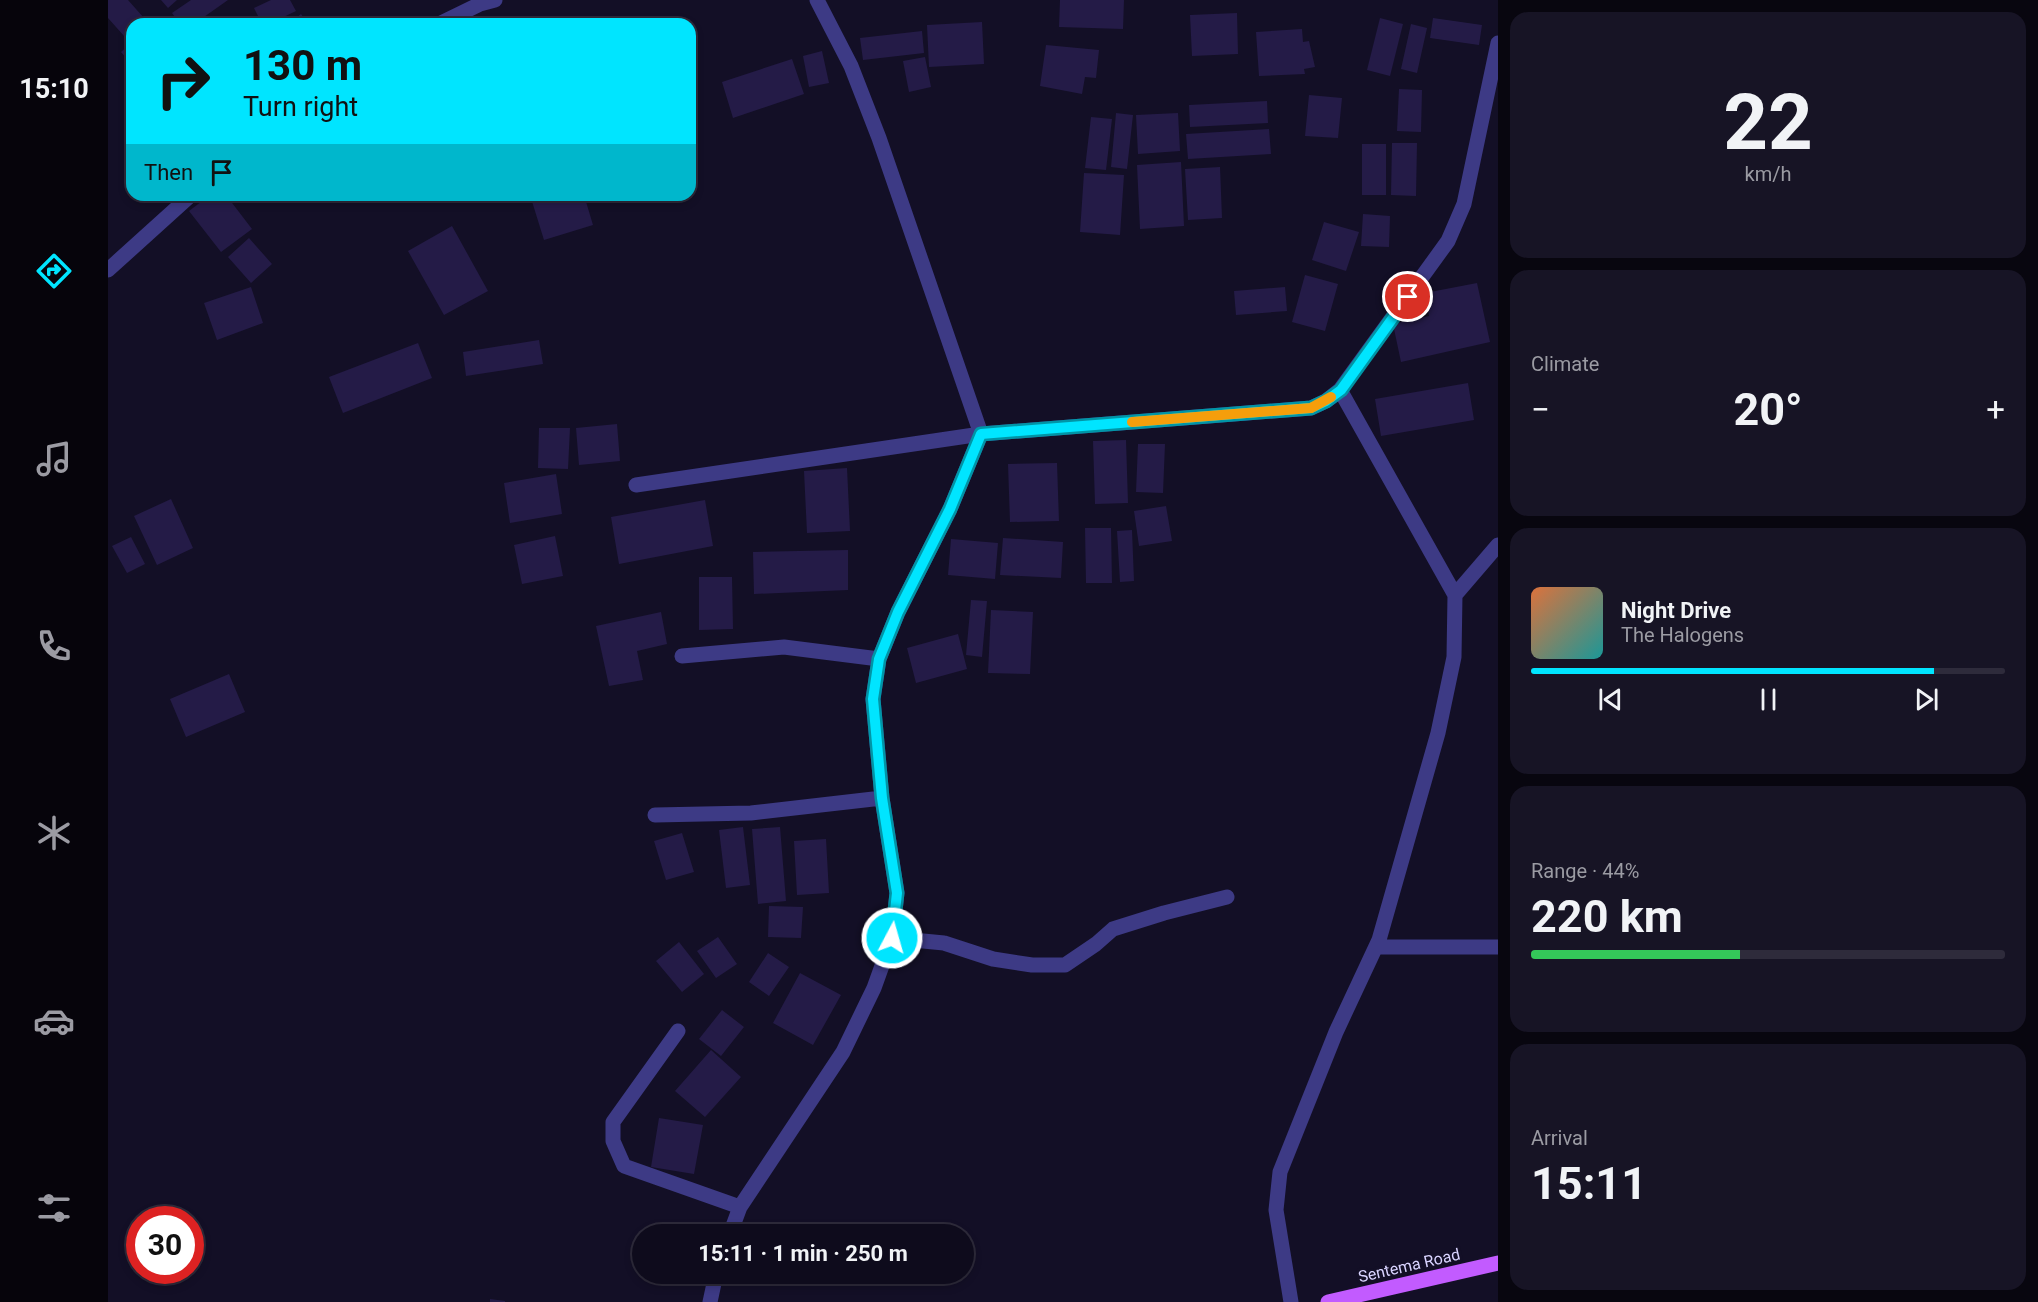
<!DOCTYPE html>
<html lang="en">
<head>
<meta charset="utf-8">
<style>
  :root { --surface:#0e0b1c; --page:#171425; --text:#f1f3f6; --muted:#9b9ba3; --line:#2e2b3b; --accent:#00e5ff }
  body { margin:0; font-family:Roboto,sans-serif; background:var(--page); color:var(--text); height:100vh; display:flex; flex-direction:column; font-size:22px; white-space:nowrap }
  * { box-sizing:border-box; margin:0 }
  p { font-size:20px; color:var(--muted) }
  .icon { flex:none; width:33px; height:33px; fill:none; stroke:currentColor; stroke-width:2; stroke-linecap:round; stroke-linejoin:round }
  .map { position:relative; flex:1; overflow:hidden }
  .details { display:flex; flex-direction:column; gap:12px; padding:12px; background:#08060f; width:540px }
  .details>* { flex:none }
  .hud { position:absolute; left:18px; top:18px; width:570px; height:183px; border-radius:18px; box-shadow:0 3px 9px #0003,0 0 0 2px var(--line); background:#00e5ff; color:#111; overflow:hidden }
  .speed { position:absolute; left:18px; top:1206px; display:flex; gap:12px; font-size:30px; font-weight:700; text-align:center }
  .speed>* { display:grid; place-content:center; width:78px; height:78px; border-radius:50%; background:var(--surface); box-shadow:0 3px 9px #0003,0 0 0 2px var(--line); line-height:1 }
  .speed .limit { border:9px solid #d22; background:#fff; color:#111 }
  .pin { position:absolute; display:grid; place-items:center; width:51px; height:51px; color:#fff; margin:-26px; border:3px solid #fff; border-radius:50%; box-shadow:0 2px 6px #0007 }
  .me { position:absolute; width:66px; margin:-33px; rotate:6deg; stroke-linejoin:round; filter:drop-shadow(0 0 4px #0008) }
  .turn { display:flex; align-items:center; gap:21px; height:126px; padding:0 18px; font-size:27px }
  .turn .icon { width:78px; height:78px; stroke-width:2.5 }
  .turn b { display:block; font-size:42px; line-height:51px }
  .then { display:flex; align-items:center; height:57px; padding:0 18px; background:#0003; gap:12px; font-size:22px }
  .big { font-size:45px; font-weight:700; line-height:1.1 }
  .details .widget { flex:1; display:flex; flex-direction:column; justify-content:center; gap:9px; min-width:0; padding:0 21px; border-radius:18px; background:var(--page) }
  .details .dial { align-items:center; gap:0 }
  .dial b { font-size:78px; line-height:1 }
  .song { display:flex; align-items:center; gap:18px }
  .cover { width:72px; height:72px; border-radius:9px; background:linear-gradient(135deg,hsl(20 70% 55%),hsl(180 70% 35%)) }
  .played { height:6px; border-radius:3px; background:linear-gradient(90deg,var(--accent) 85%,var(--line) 85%) }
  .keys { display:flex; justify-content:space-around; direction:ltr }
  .heat { display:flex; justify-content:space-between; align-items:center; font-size:33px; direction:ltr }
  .charge { height:9px; border-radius:4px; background:linear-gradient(90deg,#34c759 44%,var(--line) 0) }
  .trip { position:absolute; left:524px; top:1224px; width:342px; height:60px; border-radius:30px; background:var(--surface); box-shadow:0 3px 9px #0003,0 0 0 2px var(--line); font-weight:700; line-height:60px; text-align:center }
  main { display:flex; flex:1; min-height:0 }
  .menu { display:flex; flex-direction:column; width:108px; justify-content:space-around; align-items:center; background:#06040b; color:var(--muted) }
  .menu .icon { width:42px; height:42px }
  .menu .on { color:var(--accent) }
  .menu b { font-size:27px; color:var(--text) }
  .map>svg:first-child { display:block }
</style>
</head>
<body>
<main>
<nav class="menu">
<b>15:10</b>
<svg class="icon on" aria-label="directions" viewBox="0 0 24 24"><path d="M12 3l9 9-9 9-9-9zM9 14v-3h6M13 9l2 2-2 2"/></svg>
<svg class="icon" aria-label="music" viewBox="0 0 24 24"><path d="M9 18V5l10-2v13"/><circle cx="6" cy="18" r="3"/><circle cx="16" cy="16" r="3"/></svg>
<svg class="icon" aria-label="phone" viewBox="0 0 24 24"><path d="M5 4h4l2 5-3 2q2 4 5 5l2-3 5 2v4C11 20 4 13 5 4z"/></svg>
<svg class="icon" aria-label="climate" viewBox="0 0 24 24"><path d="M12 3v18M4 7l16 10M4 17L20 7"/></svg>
<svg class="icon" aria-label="car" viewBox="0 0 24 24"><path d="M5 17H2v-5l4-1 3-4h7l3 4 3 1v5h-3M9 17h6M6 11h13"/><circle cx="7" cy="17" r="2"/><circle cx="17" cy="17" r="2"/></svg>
<svg class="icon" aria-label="filters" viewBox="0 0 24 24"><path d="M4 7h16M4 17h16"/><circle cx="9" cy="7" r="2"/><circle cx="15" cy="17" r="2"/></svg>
</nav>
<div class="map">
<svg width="1390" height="1302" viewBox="0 0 1390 1302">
  <rect width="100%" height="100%" fill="#130f26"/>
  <path fill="#241b47" d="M0 0H20L36 18 29 24H24V29L16 36 0 18Z
    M53 0H69L60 8Z
    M83 0H120L86 24H72L64 13Z
    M163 0H182L188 11 161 24H154L146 8Z
    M952 0H1016L1015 29 951 27Z
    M1129 13 1130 54 1084 56 1082 15Z
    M193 14 200 24H181Z
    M1272 18 1295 24 1282 76 1259 70Z
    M1325 18 1374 25 1371 45 1322 38Z
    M874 22 876 64 821 67 819 25Z
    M1303 24 1319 28 1309 73 1293 69Z
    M1194 29 1195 42 1201 41 1207 67 1196 69 1197 74 1151 76 1148 32Z
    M814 31 816 53 755 60 752 38Z
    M24 42V65L13 52Z
    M938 45 991 50 988 78 977 77 974 94 932 86Z
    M714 51 721 83 701 87 695 56Z
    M817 57 823 87 801 92 795 61Z
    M684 59 696 94 625 118 614 82Z
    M1291 89 1314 90 1313 132 1289 131Z
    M1201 95 1234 98 1230 138 1197 136Z
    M1159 101 1160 123 1082 127 1081 105Z
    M1008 113 1025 115 1019 169 1003 167Z
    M1070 113 1072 151 1030 154 1028 115Z
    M983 117 1004 119 998 170 977 168Z
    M1161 129 1163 154 1080 159 1078 134Z
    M1284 143H1309L1308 196 1283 195Z
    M1254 144H1278V195H1254Z
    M1073 162 1076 226 1032 229 1029 165Z
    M1112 167 1114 218 1080 220 1077 169Z
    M976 173 1016 175 1012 235 972 232Z
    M102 195H118L144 229 113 252 81 211Z
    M422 195H476L485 225 436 240Z
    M1255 214 1282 216 1281 247 1253 246Z
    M1216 222 1251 232 1238 271 1204 260Z
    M344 226 380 291 336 315 300 251Z
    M141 238 164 264 143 283 120 257Z
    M1197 275 1230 284 1217 331 1184 322Z
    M1369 283 1382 342 1293 362 1285 324 1321 316 1317 293Z
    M143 287 155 323 109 340 96 303Z
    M1177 287 1179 311 1128 315 1126 291Z
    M431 340 435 364 358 376 355 352Z
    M310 343 324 378 235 413 221 377Z
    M1360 383 1366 420 1273 436 1267 399Z
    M509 424 512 461 471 465 468 428Z
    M431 428H462L460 469 430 468Z
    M1018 440 1020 503 987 504 985 441Z
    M1030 444H1057L1055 493 1028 492Z
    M949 463 951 521 902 522 900 464Z
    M739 468 742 531 699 533 696 471Z
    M448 474 454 514 402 523 396 483Z
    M63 499 85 548 49 565 26 516Z
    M597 500 605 546 511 564 503 517Z
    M1058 506 1064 541 1031 546 1026 511Z
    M977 528H1003L1004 583H978Z
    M1024 530 1026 581 1012 582 1009 531Z
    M447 536 455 576 414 584 406 545Z
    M23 537 37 564 19 573 4 546Z
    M895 538 955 542 953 578 892 575Z
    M843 539 890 543 887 579 840 575Z
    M740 550V590L646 594 645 552Z
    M591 577H624L625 629 591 630Z
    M863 600 879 601 874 657 858 655Z
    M883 610 925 612 922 674 880 673Z
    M553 612 559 644 529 651 535 680 501 686 488 626Z
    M850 634 859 669 808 683 799 648Z
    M121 674 137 712 78 737 62 699Z
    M635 827 642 885 618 888 611 830Z
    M672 827 678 901 650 904 644 829Z
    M574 833 586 872 558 880 546 841Z
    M718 839 721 893 689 895 686 841Z
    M661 906 695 907 693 938 660 937Z
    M610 937 629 964 608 978 589 951Z
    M571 942 596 974 574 992 548 961Z
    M660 953 681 967 661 996 641 982Z
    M692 973 733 995 705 1045 665 1023Z
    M614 1010 636 1027 613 1056 591 1039Z
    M603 1050 633 1077 597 1117 567 1091Z
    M551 1118 595 1125 586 1174 543 1167Z
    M382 1299 397 1301V1302H382Z"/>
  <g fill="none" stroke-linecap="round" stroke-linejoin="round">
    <path stroke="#3d3a85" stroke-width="15" d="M331 24 372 4 387 0
      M0 270 83 195
      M1232 390 1347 595
      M528 485 873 434 1203 408 1218 401 1232 390 1340 241 1356 204 1390 43
      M574 656 676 647 771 659
      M547 815 643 813 774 798
      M784 938 836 943 885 959 924 965H957L988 944 1005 929 1056 913 1119 897
      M1268 947H1390
      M570 1031 505 1122V1141L516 1166 632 1207
      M622 1234 632 1207 735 1052 766 988 784 938 789 893 774 798 765 699 771 659 790 612 842 509 873 434 771 138 743 66 709 0
      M602 1302 608 1274
      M1183 1302 1168 1210 1172 1172 1228 1032 1271 940 1330 733 1346 657 1347 595 1390 545"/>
    <path stroke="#c25bff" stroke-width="15" d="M1220 1302 1390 1263"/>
  </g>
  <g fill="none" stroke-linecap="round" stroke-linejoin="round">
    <defs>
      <path id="route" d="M784 938 789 893 774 798 765 699 771 659 790 612 842 509 873 434 1203 408 1218 401 1233 390 1300 297"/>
    </defs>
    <use href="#route" stroke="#0095a6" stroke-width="15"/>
    <use href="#route" stroke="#00e5ff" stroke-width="10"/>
    <path stroke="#f59e0b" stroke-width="10" d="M1024 422 1203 408 1223 397"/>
  </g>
  <g text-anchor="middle" stroke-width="6" stroke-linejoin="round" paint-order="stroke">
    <g font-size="16" fill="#d9d4ff" stroke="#130f26">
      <text transform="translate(1301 1265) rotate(-13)" y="6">Sentema Road</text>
    </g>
  </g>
</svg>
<div class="speed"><div class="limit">30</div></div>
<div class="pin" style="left:1300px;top:297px;background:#d93025"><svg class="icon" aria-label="arrive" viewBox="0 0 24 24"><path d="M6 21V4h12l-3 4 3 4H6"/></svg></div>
<svg class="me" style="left:784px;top:938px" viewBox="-20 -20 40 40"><circle r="17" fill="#00e5ff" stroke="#fff" stroke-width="3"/><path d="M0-11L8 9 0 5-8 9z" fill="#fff"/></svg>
<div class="trip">15:11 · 1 min · 250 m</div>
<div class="hud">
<div class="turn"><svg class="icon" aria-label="right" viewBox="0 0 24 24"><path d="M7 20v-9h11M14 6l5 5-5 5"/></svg><div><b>130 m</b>Turn right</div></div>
<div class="then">Then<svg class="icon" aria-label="arrive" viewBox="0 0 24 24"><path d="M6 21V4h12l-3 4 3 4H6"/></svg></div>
</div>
</div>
<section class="details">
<div class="widget dial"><b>22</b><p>km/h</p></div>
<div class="widget"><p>Climate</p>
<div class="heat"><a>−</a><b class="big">20°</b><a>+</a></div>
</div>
<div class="widget">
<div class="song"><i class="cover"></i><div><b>Night Drive</b><p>The Halogens</p></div></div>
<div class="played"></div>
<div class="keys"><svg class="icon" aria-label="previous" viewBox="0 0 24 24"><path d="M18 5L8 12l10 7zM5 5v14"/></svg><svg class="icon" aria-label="pause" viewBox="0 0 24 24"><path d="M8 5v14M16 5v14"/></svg><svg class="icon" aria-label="next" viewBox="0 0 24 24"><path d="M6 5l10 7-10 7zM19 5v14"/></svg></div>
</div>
<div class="widget"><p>Range · 44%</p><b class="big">220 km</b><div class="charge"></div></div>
<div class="widget"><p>Arrival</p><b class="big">15:11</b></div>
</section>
</main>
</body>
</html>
